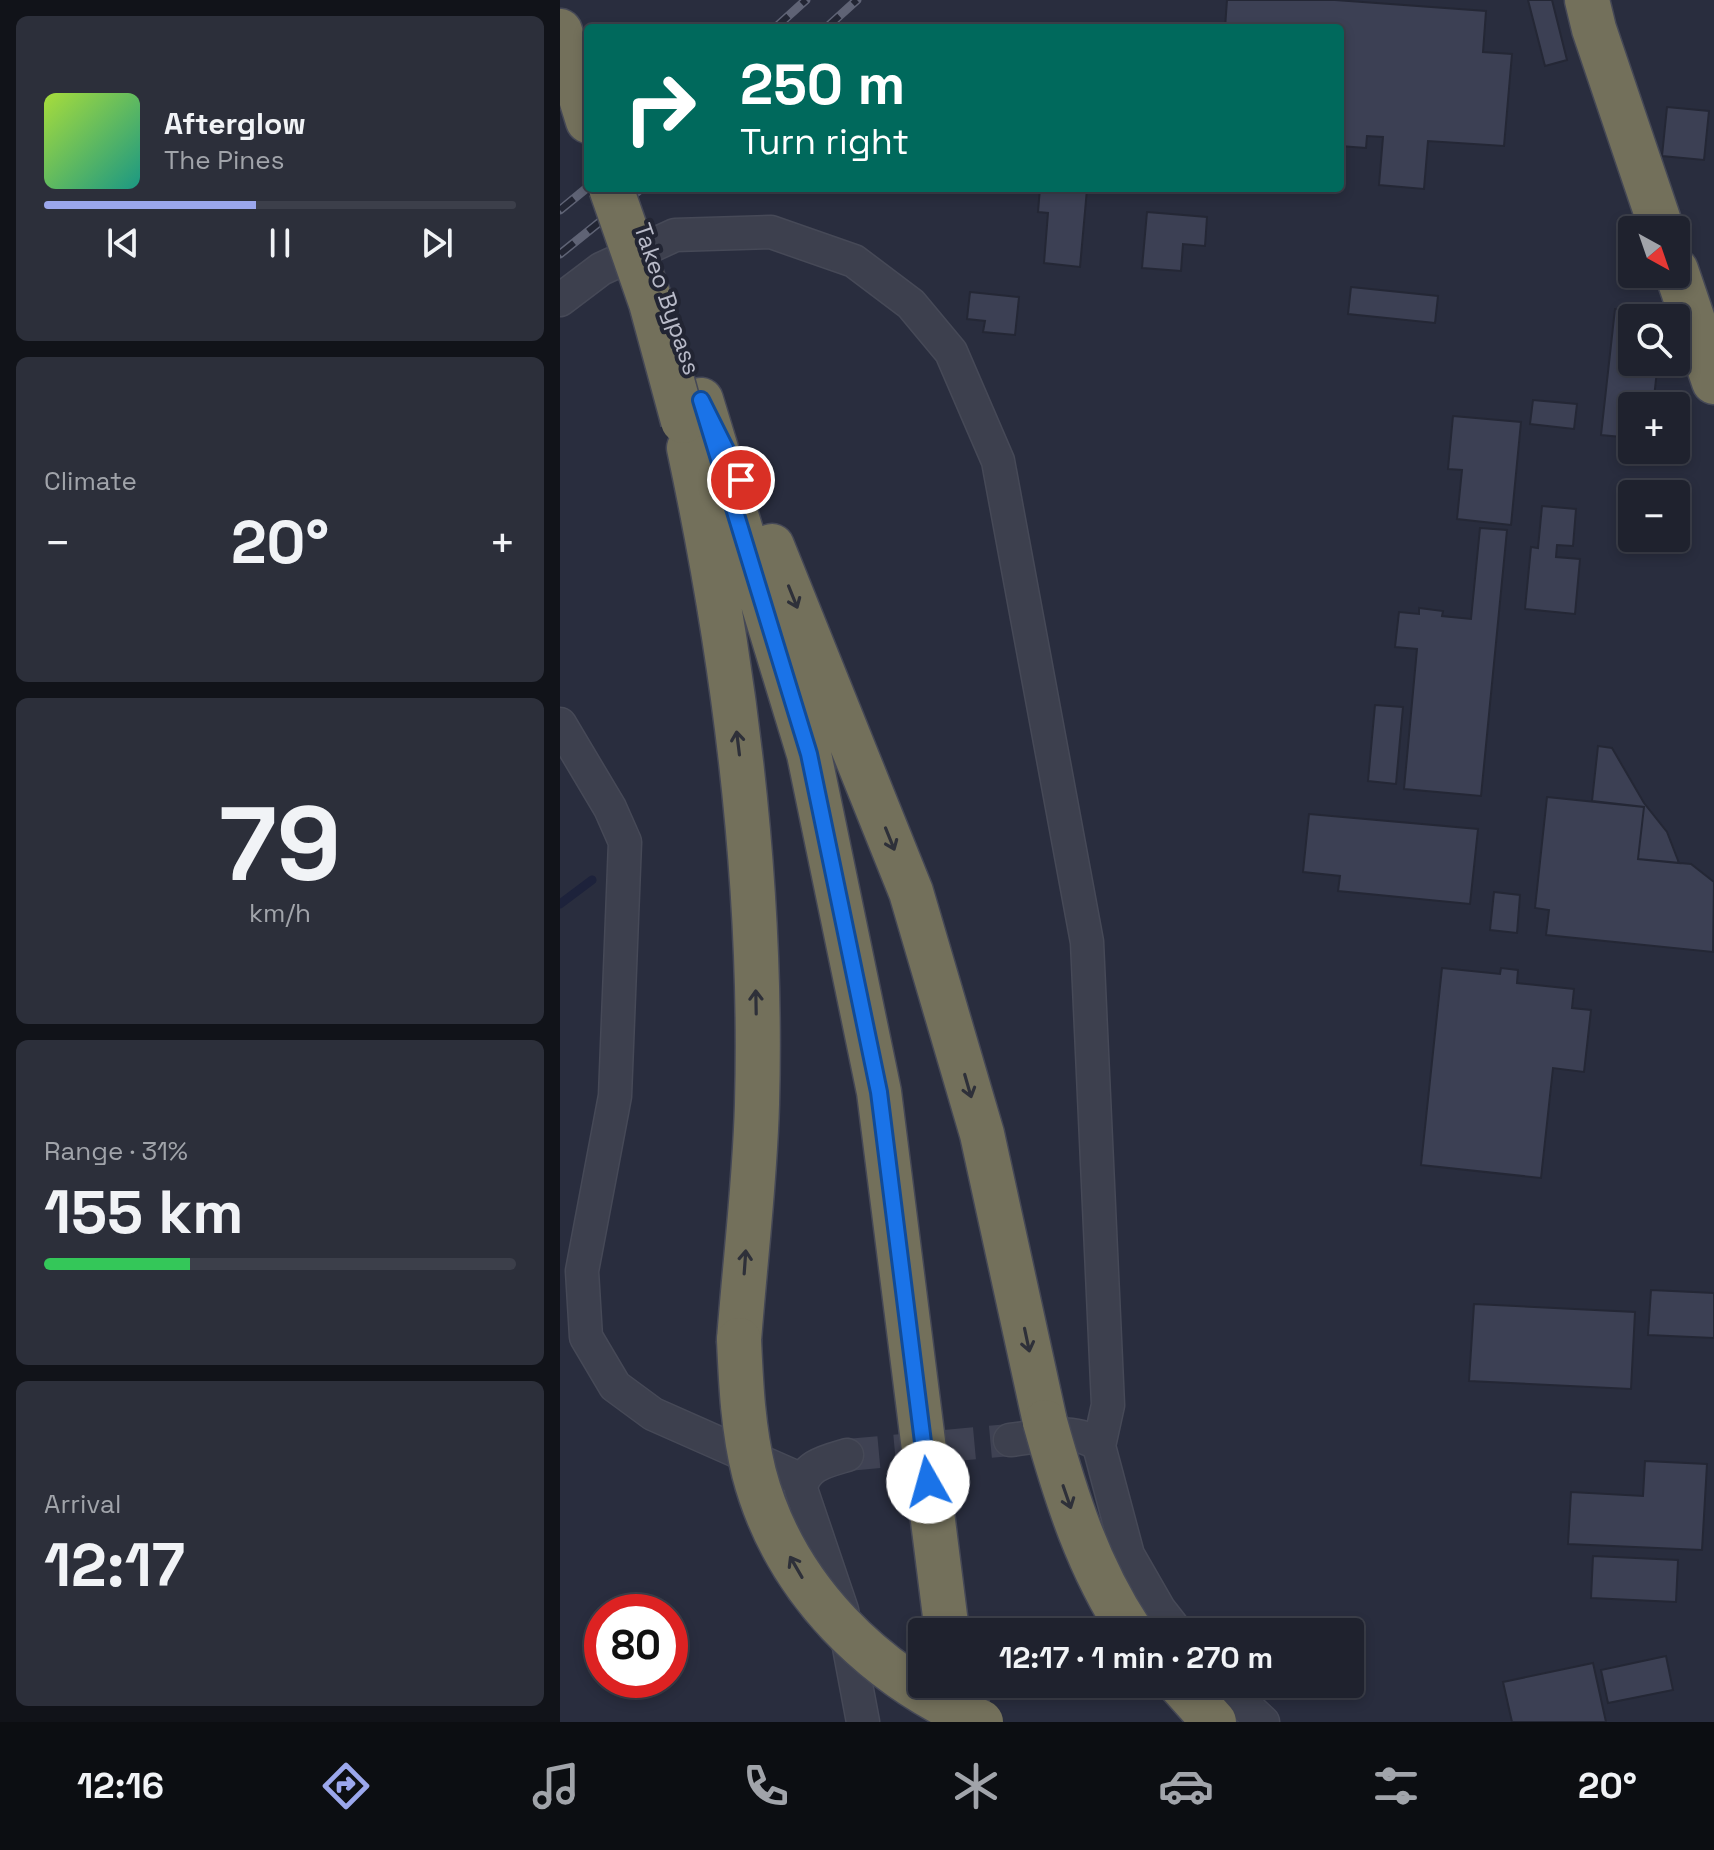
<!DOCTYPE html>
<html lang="en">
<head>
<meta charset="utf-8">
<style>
  :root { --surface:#1f222e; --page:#2c2f3a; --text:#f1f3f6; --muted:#a1a4aa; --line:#3c3f4a; --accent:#9ba7ec }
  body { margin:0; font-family:"Space Grotesk",sans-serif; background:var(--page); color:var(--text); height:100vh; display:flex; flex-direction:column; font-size:30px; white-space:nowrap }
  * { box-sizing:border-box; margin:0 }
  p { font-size:26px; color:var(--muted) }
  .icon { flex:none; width:44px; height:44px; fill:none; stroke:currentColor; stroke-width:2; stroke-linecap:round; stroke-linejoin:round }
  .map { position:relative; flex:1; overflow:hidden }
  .side { display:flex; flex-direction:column; gap:16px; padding:16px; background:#111319; width:560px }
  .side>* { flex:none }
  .banner { position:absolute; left:24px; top:24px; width:760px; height:168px; border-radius:8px; box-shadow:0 4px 12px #0003,0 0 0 2px var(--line); background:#00695c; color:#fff; overflow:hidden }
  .needle { width:52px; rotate:140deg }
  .buttons { position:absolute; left:1058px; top:216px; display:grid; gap:16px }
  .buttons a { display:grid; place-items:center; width:72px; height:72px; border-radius:8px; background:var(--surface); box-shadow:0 4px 12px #0003,0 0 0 2px var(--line); font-size:40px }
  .speed { position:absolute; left:24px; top:1594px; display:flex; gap:16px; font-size:40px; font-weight:700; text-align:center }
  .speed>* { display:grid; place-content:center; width:104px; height:104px; border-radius:50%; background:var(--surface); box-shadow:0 4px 12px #0003,0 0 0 2px var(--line); line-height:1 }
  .speed .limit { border:12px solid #d22; background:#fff; color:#111 }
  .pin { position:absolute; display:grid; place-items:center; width:68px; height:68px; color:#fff; margin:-34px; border:4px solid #fff; border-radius:50%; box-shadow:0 2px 8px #0007 }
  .me { position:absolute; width:88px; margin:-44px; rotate:353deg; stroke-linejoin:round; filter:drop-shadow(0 0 6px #0008) }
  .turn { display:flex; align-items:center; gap:28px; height:168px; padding:0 24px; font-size:36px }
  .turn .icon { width:104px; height:104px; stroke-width:2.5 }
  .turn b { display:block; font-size:56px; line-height:68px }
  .big { font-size:60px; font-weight:700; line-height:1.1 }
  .side .card { flex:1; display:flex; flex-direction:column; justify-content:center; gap:12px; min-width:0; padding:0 28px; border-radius:12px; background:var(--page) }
  .side .dial { align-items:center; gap:0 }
  .dial b { font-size:104px; line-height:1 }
  .song { display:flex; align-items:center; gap:24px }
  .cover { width:96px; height:96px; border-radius:12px; background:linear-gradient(135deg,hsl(80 70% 55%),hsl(170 70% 35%)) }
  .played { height:8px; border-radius:4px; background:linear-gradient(90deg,var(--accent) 45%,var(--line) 45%) }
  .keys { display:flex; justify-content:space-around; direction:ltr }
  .heat { display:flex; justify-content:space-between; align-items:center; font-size:44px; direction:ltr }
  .charge { height:12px; border-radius:6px; background:linear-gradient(90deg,#34c759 31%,var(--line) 0) }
  .trip { position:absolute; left:348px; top:1618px; width:456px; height:80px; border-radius:8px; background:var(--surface); box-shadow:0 4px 12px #0003,0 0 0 2px var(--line); font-weight:700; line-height:80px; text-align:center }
  .menu { display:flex; height:128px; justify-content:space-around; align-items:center; background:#0c0e12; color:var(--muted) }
  .menu .icon { width:56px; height:56px }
  .menu .active { color:var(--accent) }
  .menu b { font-size:36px; color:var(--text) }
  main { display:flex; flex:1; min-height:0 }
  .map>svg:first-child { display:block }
</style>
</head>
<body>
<main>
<section class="side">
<div class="card">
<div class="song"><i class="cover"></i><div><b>Afterglow</b><p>The Pines</p></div></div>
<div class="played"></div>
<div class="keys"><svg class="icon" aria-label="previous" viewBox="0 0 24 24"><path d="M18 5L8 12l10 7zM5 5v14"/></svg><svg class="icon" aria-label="pause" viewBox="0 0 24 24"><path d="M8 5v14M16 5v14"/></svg><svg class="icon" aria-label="next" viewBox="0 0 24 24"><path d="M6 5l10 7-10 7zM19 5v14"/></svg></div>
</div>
<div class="card"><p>Climate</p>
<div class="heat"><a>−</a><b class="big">20°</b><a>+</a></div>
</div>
<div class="card dial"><b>79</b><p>km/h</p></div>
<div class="card"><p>Range · 31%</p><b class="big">155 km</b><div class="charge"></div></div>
<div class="card"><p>Arrival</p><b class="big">12:17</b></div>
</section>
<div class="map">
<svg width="1154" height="1722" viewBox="0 0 1154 1722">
  <rect width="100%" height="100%" fill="#292d3e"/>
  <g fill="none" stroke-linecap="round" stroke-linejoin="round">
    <path stroke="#1d223b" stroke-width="9" d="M0 904 32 880"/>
  </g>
  <path fill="#3c4054" stroke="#242735" stroke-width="2" d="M667 0H775L926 11 923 52 952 54 944 146 868 141 864 189 819 185 823 137 807 136 806 148 780 146V28H665Z
    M968 0H992L1007 60 985 66Z
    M1107 107 1149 111 1144 160 1102 156Z
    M480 188 527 189 520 267 484 263 488 213 478 212Z
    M587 212 647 217 645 246 623 244 621 271 582 268Z
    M791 287 878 296 875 323 788 314Z
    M410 292 459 297 455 335 423 332 425 321 407 319Z
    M1055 309 1088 312 1087 318H1072V362H1098L1093 406H1072V438L1041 435Z
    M973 400 1017 404 1014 429 970 424Z
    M893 416 961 422 951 525 897 519 902 470 888 469Z
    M982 506 1016 509 1013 546 997 545 996 557 1020 559 1015 614 965 609 971 547 978 548Z
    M920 528 947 530 921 796 844 789 857 649 835 647 839 612 859 614V608L883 611 882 616 911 619Z
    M815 705 843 707 836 784 808 781Z
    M1038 746 1052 748 1084 803 1107 832 1119 863 1078 859 1084 807 1032 801Z
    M987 797 1084 807 1078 859 1131 864 1154 882 1153 952 986 935 989 910 975 908Z
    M749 814 918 829 910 904 778 891 780 876 743 872Z
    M934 892 960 895 957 933 930 930Z
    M882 968 940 974 941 968 958 970 957 983 1014 989 1012 1008 1031 1010 1024 1072 993 1068 981 1178 861 1165Z
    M1091 1290 1154 1293V1338L1088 1335Z
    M914 1304 1075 1312 1071 1389 909 1381Z
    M1085 1461 1147 1464 1142 1550 1008 1544 1011 1492 1083 1496Z
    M1033 1556 1118 1560 1116 1602 1031 1598Z
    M1106 1656 1113 1690 1048 1703 1041 1670Z
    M1033 1663 1046 1722H952L943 1682Z"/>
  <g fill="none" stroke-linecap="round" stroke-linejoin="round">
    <path stroke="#3f4253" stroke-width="32" stroke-dasharray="32 16" stroke-linecap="butt" d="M287 1455 450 1440"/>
    <defs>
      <path id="street" d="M0 300 41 269 115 235 211 232 294 261 351 304 391 352 438 461 527 942 548 1405 539 1446
        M0 724 50 808 65 842 55 1096 22 1271 26 1337 55 1386 93 1414 242 1480
        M450 1440C479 1437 516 1426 539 1446L568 1555 599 1609 617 1632
        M287 1455C267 1461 244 1465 241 1489L282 1610 303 1722
        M662 1684 703 1722"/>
      <path id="highway" d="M1027 0 1034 29 1102 230
        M0 31 28 121
        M1116 270 1154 382
        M141 400 249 754 319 1092 387 1632
        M129 448C175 663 203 883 197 1104 195 1182 185 1261 179 1340
        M212 546 351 892 422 1134 485 1422
        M620 1684 654 1722"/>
    </defs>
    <use href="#street" stroke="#464957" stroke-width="35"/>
    <use href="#highway" stroke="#454856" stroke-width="47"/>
    <use href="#street" stroke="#3d404e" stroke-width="32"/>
    <use href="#highway" stroke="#73705b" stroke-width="44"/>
    <defs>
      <path id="rail" d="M215 28 246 0
        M266 28 297 0
        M0 210 28 187
        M0 254 82 188"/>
    </defs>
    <use href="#rail" stroke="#5f6375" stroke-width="9"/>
    <use href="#rail" stroke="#222533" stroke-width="6" stroke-dasharray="18" stroke-linecap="butt"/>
    <defs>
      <path id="highway-bridge" d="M51 188 91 303 123 421
        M179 1340C181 1385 183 1429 194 1473 224 1588 314 1676 421 1722
        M485 1422C506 1497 528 1567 571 1632"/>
    </defs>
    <use href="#highway-bridge" stroke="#454856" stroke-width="47" stroke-linecap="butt"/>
    <use href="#highway-bridge" stroke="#73705b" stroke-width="44"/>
  </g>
  <defs><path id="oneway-shaft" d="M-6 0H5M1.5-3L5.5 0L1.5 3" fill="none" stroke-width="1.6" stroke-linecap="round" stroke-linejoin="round" transform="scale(2)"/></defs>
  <g stroke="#2e3039">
    <use href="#oneway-shaft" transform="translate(233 597) rotate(68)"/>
    <use href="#oneway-shaft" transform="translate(178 743) rotate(-97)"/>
    <use href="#oneway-shaft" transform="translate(330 839) rotate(68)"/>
    <use href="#oneway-shaft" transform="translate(196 1002) rotate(-91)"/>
    <use href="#oneway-shaft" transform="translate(408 1086) rotate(74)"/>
    <use href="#oneway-shaft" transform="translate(185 1262) rotate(-86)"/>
    <use href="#oneway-shaft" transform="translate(467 1340) rotate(78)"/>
    <use href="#oneway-shaft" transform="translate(507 1497) rotate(71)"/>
    <use href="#oneway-shaft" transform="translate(236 1567) rotate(-120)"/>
  </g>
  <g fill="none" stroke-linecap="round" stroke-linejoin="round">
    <defs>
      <path id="route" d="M181 480 141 400 249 754 319 1092 368 1482"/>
    </defs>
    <use href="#route" stroke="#114b97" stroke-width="20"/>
    <use href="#route" stroke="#1a73e8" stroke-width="14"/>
  </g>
  <g text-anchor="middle" stroke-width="8" stroke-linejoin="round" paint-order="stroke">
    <g font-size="24" fill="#b9bbc9" stroke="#222533">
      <text transform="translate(107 299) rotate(71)" y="8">Takeo Bypass</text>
    </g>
  </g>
</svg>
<div class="buttons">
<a><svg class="needle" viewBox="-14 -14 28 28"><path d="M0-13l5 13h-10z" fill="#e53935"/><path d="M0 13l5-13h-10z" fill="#a1a4aa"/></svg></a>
<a><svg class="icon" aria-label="search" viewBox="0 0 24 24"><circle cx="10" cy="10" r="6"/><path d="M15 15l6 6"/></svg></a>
<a>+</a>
<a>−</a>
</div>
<div class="speed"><div class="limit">80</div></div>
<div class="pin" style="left:181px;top:480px;background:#d93025"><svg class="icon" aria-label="arrive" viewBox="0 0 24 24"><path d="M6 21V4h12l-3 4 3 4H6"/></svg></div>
<svg class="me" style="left:368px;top:1482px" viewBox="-20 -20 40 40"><circle r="19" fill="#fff"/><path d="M0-13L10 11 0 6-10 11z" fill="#1a73e8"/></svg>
<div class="trip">12:17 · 1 min · 270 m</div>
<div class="banner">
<div class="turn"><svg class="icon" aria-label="right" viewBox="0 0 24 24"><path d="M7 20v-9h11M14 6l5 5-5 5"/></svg><div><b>250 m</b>Turn right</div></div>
</div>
</div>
</main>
<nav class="menu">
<b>12:16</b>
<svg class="icon active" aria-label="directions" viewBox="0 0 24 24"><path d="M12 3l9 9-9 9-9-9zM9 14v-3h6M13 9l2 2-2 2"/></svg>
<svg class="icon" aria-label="music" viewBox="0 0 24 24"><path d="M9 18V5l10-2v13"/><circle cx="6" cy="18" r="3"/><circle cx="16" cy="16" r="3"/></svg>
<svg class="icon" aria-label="phone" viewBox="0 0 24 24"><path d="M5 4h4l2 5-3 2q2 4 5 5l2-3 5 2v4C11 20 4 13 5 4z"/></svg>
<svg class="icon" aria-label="climate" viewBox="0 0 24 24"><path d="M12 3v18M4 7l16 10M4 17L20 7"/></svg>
<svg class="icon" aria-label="car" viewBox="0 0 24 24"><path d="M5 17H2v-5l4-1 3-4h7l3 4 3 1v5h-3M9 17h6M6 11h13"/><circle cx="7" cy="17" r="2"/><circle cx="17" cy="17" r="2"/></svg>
<svg class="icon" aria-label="filters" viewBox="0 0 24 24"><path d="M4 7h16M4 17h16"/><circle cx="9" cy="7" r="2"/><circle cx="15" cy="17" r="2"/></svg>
<b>20°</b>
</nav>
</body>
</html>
